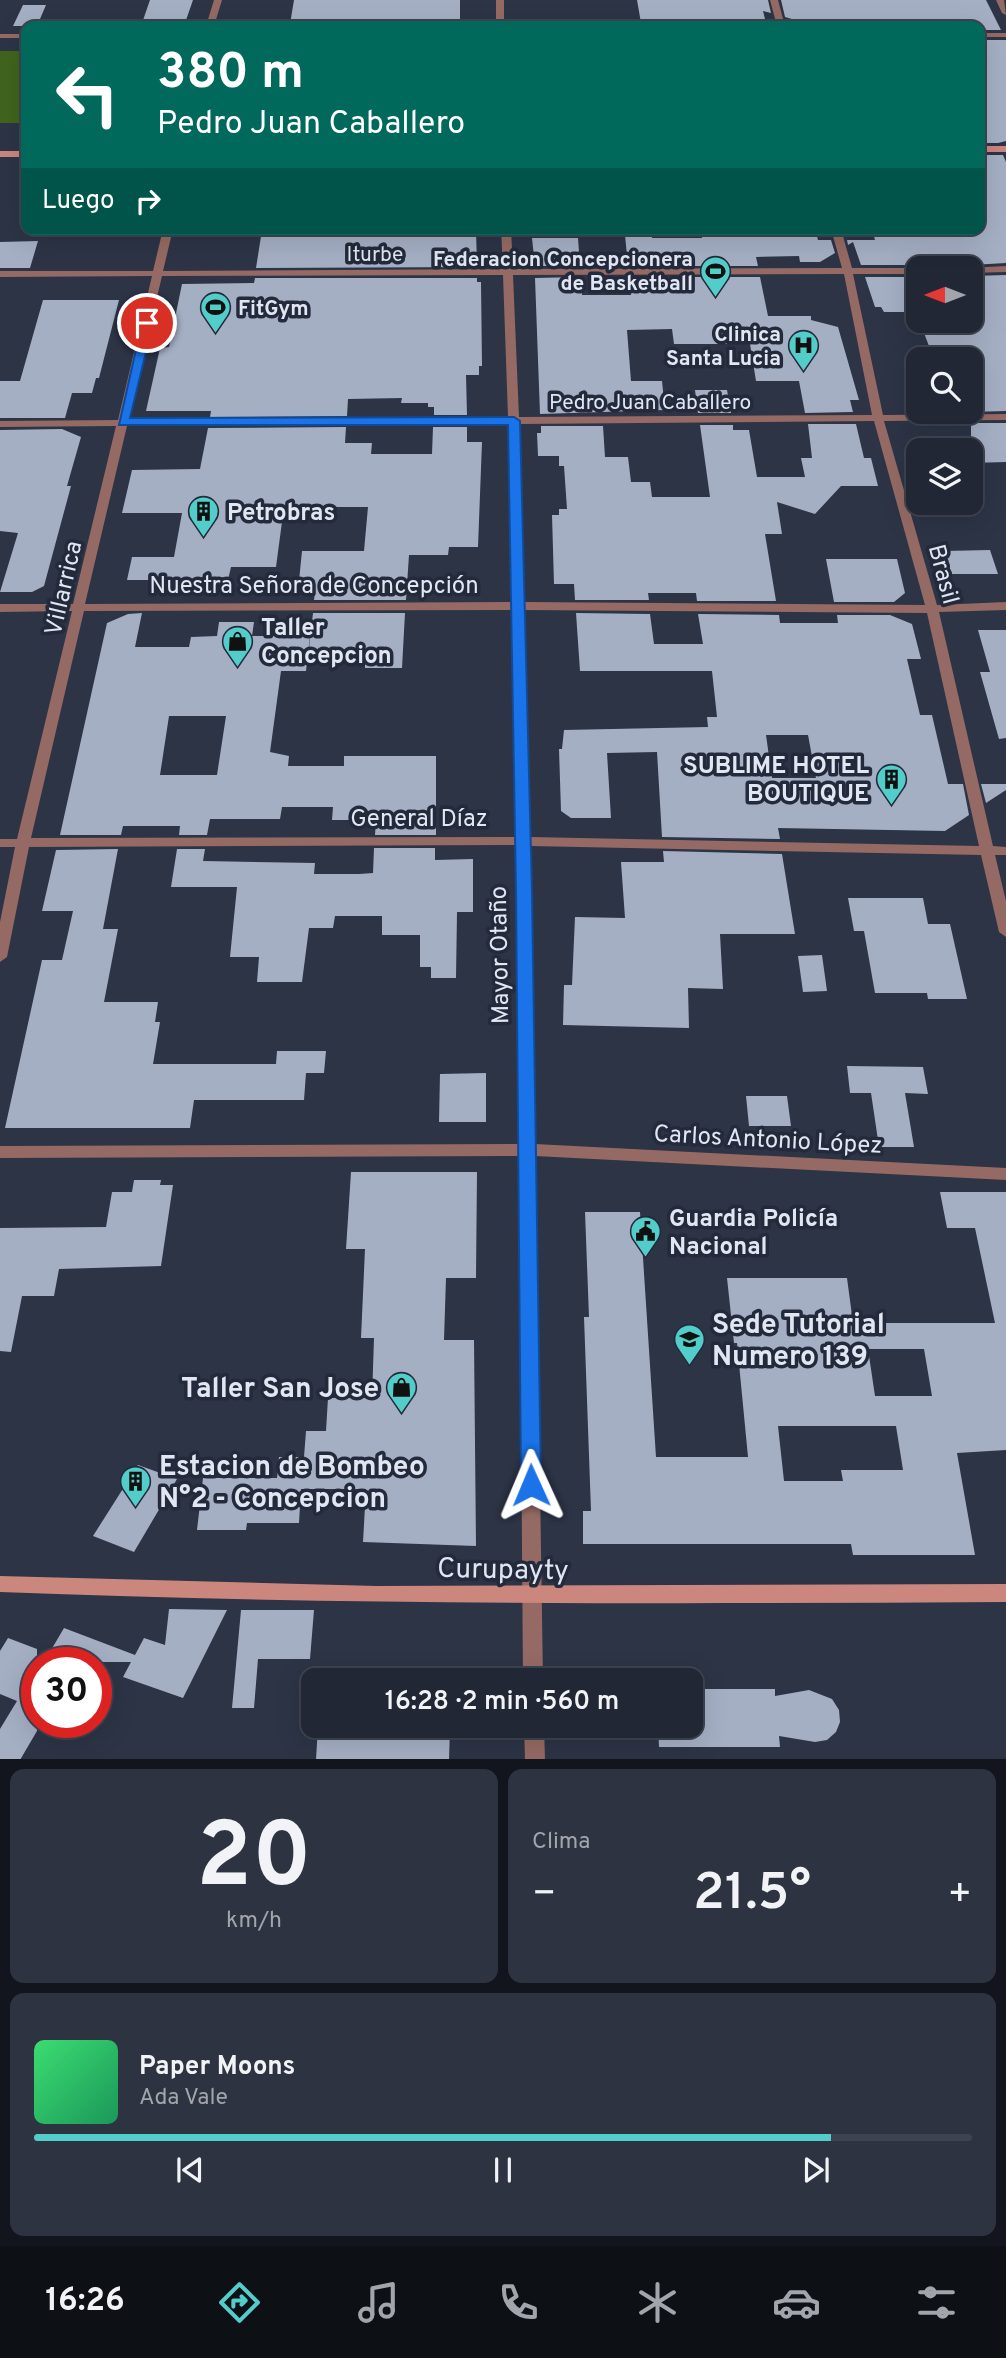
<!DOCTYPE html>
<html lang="es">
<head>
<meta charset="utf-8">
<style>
  :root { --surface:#212734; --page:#2d3340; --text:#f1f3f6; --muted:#a2a5ac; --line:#3e444f; --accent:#53cdca }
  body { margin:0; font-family:Overpass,sans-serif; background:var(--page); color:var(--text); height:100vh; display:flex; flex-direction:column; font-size:26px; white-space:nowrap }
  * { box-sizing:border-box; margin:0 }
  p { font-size:23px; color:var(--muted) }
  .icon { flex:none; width:38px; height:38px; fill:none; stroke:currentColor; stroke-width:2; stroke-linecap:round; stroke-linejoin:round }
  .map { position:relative; height:1759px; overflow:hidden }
  .sheet { display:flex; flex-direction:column; gap:10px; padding:10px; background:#12151d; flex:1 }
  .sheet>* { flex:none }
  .guide { position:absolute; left:21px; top:21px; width:964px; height:214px; border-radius:14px; box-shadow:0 7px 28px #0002,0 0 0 2px var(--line); background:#00695c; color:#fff; overflow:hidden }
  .needle { width:46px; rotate:270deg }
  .tools { position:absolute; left:906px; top:256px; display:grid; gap:14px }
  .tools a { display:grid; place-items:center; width:77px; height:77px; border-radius:14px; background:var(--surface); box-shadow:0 7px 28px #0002,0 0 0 2px var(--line); font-size:35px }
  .speed { position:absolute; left:21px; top:1647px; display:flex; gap:14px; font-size:35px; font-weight:700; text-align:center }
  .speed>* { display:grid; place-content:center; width:91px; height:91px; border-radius:50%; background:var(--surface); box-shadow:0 7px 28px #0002,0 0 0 2px var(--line); line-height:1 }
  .speed .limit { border:10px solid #d22; background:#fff; color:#111 }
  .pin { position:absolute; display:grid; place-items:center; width:60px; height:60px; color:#fff; margin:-30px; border:4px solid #fff; border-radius:50%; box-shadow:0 2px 7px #0007 }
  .me { position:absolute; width:77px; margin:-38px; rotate:359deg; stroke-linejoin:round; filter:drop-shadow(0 0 5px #0008) }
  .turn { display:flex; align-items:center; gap:24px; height:147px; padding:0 21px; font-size:32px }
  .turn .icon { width:91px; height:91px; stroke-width:2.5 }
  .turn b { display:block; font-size:49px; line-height:60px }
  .then { display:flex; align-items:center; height:66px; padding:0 21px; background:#0003; gap:14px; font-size:26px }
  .big { font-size:52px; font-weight:600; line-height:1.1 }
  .sheet .card { flex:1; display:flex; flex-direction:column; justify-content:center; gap:10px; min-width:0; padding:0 24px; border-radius:14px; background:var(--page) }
  .sheet .dial { align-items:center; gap:0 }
  .dial b { font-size:91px; line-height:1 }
  .song { display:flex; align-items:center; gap:21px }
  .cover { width:84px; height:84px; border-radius:10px; background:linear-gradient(135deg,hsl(140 70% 55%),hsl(150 70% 35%)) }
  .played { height:7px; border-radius:4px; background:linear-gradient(90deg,var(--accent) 85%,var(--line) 85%) }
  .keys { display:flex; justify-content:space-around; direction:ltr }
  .heat { display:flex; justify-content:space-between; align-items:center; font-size:38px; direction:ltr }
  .sheet .tiles { flex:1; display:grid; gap:10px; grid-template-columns:1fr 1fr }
  .card:last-child { grid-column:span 2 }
  .trip { position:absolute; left:301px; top:1668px; width:402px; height:70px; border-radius:14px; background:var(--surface); box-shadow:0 7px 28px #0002,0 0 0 2px var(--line); font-weight:600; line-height:70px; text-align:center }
  .dock { display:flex; height:112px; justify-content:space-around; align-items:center; background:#0d1015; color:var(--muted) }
  .dock .icon { width:49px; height:49px }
  .dock .selected { color:var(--accent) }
  .dock b { font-size:32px; color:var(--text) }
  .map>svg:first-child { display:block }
</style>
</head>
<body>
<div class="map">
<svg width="1006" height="1760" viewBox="0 0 1006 1760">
  <rect width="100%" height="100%" fill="#2c3446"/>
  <path fill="#40641d" d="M0 51H26V123H0Z"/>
  <path fill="#a5afc4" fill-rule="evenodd" d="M150 0H193L185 23 179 26H141Z
    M294 0H460V24H290Z
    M637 0H768L771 13 763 11 766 23H641Z
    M781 0H986L1001 30H980V26H968L967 23H805L785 17Z
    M23 5H46L37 26H13Z
    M980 40H1006V141L998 143H980Z
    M980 155H1003L1006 162V263L971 265V260H919V265H861L853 242 848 245 847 240H875L872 229H980Z
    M476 229 477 267 256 268 262 230Z
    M629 229H651L652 238H702L701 229H815L818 240H831L835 253 820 262H800L799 256 756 257 758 266H628L625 235H629Z
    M532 238H578L580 266H535Z
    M38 241 30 268H0V242Z
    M1006 275V411L971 412V359H934L919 320H971V276Z
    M580 277 582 295H631L630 277H760L768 316H811V320L838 327 859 400H850L853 412 805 413 799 381H756L750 344H674L672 329 627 330 631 381H662L665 410 540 414 535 278Z
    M865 277H919V312H884L881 307H875Z
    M255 278H477V282H481L482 366H479V375H466L467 415H434V407H428V403H401L402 398 348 399 347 416 210 417 211 411H146L160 348 169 347 182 284 254 283Z
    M43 300H119L99 378H96L92 393H72L65 418H0V381H20Z
    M695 390H727L731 413H698Z
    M971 423H1006V462L971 463Z
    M808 424H856L864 458H871L878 486H841L815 514 777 502 782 534H765L776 601H697L696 593H648L649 600H575L574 584H554L552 515H559V509H567L564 466H559V456H538L537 433H541V426H603L605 457H628L631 482H650L652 497H710L700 425H733V430H749L757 477H805L801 458H812Z
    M346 427 345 443H372L371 454H432L433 427H467V442H482L478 547H449L448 555H409L406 600H314L315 591H298L302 551H364L368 507H284L276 567H231L228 580H127L132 557H174L182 513H122L132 470 200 469 208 428Z
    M62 429 81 437 67 486H71L44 586 32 592H0L18 533 0 531V430Z
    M990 550 998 574H951L944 551Z
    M826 559H897L905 593 894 602H834Z
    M142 613 135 647H189L191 637 217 636 219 622H254L252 636H310L306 671H281L270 752 289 756 288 766H344V756H436V835H375L376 820H332L333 807H282L280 819H210L207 835H179L180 826H123L121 835H60L107 623 128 614ZM169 716H226L217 775H160Z
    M313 613H405L402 668H365V657H308Z
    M576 613 650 614 654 644H703L698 614 779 615 780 623H838L837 615H890L912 624 921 659H907L920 715H932L948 784H963L969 815 945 831 778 828 780 839 662 837 657 752 607 753 611 818H571L561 811 559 749H562L564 730 708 727 707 717H717L712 671H580ZM766 735H808L816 778H772Z
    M978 630H1006V738L999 739 980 672H990Z
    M981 784H1006V790L986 803Z
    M374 848H435V860L473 859V912H457L456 978H431V967H420V935H382V916H335L333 928H309L302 982H257L259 957H230L237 887H171L177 849H205L203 861 315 863 314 874H359L373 873Z
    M118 849 103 929H118L104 1002H158L155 1022H160L153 1064H276L277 1051H326L324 1073H306L304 1100H194L190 1128H5L42 960H62L73 911H42L56 850Z
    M663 851 782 854 795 934H720L723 989 688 988 689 1028 563 1025 564 985H572L575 917 625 918 621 862H664Z
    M848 898H923L928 924H950L967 999H928L927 993H875L864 931H854Z
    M822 955 827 991 803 992 798 956Z
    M847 1066 923 1067 928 1094 905 1093 914 1147H879L871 1093H850Z
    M486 1073V1122H439L440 1074Z
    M746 1096H787L791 1126H749Z
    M351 1172H477L476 1278H446L444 1340H474L476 1546 363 1542 366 1489H301L299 1523H247L246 1530H197L203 1478H277L279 1457H304L306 1431H326L328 1398H372L374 1338H361L365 1249H346Z
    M134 1180H161L160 1185H173L161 1266 59 1269 54 1296H22L11 1352 0 1351V1228L106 1227 112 1192H132Z
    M940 1192H1006V1450L957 1453 975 1555H853L851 1544H583V1511H591L584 1317H589L585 1212H640L656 1457H748L737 1343H734L727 1278H847L853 1323H995L975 1228H947ZM868 1349H924L932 1396H875ZM778 1426H896L903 1470H841L843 1481H784Z
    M138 1465 177 1479 134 1552 93 1536Z
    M169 1609 227 1610 183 1698 123 1677 131 1662H44L64 1628 135 1655 144 1638 165 1645Z
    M241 1610H314L310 1659H258L254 1708H232Z
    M8 1638 37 1649V1731L20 1760H0V1729L17 1701 0 1694V1651Z
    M691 1689H775V1696L809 1690 832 1699 839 1710 840 1722 836 1732 827 1740 815 1742 779 1736 780 1747H659L658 1726H691Z
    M318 1726H352V1729H450L449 1760H316Z"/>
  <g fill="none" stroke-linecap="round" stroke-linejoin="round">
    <path fill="#956a64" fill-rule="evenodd" d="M214 0H222L214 26H206Z
      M496 0H504V26H496Z
      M770 0H778L785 26H777Z
      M996 0H1004L1006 15 1002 13Z
      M980 33H1006V37H980Z
      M0 34H26V38H0Z
      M163 229H173L163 271 503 269 501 229H511L513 269 842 268 831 229H841L852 268H919V274H853L883 415 1006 414V420L884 421 937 605 1006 602V610L939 612 993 846 1006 847V855H995L1006 901V937L999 932 981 855 530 846 535 1144 1006 1168V1180L535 1156 543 1680H523L519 1156 0 1158V1146L519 1144 516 845 29 847 7 957 0 962V922L15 847H0V839H17L72 611 0 612V604H73L116 426 0 427V421L118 420 152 276 0 277V271H153ZM844 274 872 415 519 417 513 275ZM503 275 508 417 128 420 162 276ZM874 421 925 605 524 602 519 424ZM509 424 512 602 85 604 127 426ZM512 610 516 837 31 838 84 611ZM524 610 927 613 979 846 530 837Z
      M1006 266V272L971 273V268H968Z
      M524 1726H544L545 1760H525Z"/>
    <path fill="#cb867e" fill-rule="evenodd" d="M980 146H1006V152H980Z
      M0 151H26V157H0Z
      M0 1576 377 1586 1006 1584V1602C671 1604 335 1605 0 1592Z"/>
  </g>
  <path fill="#1a73e8" stroke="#114b97" stroke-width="2" d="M147 319 153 323 130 418 514 417 520 421 532 892 541 1485 538 1492 531 1494 524 1492 521 1485 516 892 508 425H119L142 323Z"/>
  <defs>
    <symbol id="stadium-pin" viewBox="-11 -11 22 30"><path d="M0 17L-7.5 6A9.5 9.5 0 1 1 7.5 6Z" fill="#53cdca" stroke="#232a3b"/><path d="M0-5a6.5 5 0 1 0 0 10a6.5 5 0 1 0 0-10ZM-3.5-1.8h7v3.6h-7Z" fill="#111"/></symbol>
    <symbol id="hospital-pin" viewBox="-11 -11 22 30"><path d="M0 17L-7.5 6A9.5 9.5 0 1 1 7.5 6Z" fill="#53cdca" stroke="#232a3b"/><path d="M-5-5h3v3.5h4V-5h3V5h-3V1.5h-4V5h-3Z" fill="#111"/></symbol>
    <symbol id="building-pin" viewBox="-11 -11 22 30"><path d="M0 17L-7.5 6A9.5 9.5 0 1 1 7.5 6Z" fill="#53cdca" stroke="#232a3b"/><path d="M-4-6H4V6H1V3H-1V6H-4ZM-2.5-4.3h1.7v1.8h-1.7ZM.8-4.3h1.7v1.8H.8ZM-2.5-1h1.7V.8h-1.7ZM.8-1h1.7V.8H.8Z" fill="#111"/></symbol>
    <symbol id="shop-pin" viewBox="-11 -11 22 30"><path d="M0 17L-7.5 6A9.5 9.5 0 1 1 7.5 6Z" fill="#53cdca" stroke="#232a3b"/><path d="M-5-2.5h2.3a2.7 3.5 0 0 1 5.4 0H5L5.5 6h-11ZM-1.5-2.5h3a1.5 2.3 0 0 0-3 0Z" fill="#111"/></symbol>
    <symbol id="civic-pin" viewBox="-11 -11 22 30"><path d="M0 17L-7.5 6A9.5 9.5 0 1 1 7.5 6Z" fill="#53cdca" stroke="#232a3b"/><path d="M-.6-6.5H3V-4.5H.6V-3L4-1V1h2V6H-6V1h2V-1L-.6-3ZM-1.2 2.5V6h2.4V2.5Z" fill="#111"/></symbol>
    <symbol id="school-pin" viewBox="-11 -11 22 30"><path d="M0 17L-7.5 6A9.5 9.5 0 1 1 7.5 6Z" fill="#53cdca" stroke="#232a3b"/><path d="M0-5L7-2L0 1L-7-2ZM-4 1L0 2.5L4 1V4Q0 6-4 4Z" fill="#111"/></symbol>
  </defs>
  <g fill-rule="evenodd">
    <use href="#stadium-pin" x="698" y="254" width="35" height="47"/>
    <use href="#stadium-pin" x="198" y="290" width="35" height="47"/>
    <use href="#hospital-pin" x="786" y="328" width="35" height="47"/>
    <use href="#building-pin" x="186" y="494" width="35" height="47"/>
    <use href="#shop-pin" x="220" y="624" width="35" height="47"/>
    <use href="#building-pin" x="874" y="762" width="35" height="47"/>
    <use href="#civic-pin" x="628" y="1214" width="35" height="47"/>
    <use href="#school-pin" x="672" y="1322" width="35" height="47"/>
    <use href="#shop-pin" x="384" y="1370" width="35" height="47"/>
    <use href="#building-pin" x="118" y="1464" width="35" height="47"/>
  </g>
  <g text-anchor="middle" stroke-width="7" stroke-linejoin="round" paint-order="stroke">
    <g font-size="21" fill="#e1e7f2" stroke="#232a3b">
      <text x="375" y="261">Iturbe</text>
      <text x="650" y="409">Pedro Juan Caballero</text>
    </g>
    <g font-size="21" font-weight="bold" fill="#e1e7f2" stroke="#232a3b" text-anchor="end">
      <text x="693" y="266">Federacion Concepcionera<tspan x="693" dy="24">de Basketball</tspan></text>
      <text x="238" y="315" text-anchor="start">FitGym</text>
      <text x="781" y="341">Clinica<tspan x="781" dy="24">Santa Lucia</tspan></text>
    </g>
    <g font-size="24" font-weight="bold" fill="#e1e7f2" stroke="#232a3b" text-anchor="start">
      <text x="227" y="520">Petrobras</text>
      <text x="261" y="635">Taller<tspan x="261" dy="28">Concepcion</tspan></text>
      <text x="869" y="773" text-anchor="end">SUBLIME HOTEL<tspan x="869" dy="28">BOUTIQUE</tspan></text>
      <text x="669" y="1226">Guardia Policía<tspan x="669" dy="28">Nacional</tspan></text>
    </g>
    <g font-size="24" fill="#e1e7f2" stroke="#232a3b">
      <text transform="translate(944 574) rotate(75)" y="8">Brasil</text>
      <text x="314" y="593">Nuestra Señora de Concepción</text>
      <text transform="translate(63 588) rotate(-77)" y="8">Villarrica</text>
      <text x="419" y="826">General Díaz</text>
      <text transform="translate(499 955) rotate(-91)" y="8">Mayor Otaño</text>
      <text transform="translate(768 1139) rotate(3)" y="8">Carlos Antonio López</text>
    </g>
    <g font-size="28" font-weight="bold" fill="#e1e7f2" stroke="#232a3b" text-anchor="start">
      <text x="712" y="1333">Sede Tutorial<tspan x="712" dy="32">Numero 139</tspan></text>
      <text x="379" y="1397" text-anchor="end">Taller San Jose</text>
      <text x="159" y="1475">Estacion de Bombeo<tspan x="159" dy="32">N°2 - Concepcion</tspan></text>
    </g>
    <g font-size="28" fill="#e1e7f2" stroke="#232a3b">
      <text transform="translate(503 1568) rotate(1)" y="10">Curupayty</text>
    </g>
  </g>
</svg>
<div class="tools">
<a><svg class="needle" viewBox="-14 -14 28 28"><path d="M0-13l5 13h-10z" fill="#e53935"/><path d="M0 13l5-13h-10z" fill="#a2a5ac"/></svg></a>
<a><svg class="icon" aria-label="search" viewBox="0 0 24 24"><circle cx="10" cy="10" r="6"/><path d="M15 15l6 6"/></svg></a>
<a><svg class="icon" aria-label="layers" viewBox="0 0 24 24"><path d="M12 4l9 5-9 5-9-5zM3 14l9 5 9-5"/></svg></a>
</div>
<div class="speed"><div class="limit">30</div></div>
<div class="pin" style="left:147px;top:323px;background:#d93025"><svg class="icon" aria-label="arrive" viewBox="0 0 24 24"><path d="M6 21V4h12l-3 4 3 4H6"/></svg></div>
<svg class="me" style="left:531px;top:1485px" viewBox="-20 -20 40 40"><path d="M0-17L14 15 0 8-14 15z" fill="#1a73e8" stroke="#fff" stroke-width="4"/></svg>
<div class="trip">16:28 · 2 min · 560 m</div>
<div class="guide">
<div class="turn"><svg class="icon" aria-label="left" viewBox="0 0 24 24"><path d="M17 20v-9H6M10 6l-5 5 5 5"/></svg><div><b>380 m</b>Pedro Juan Caballero</div></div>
<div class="then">Luego<svg class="icon" aria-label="right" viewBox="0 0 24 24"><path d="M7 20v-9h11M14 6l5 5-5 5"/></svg></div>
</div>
</div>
<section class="sheet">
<div class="tiles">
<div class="card dial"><b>20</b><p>km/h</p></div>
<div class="card"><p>Clima</p>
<div class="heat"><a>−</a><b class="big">21.5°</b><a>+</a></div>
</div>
<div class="card">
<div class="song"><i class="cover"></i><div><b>Paper Moons</b><p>Ada Vale</p></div></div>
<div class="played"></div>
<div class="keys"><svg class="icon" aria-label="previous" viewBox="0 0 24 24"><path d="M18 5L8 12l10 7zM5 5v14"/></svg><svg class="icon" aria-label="pause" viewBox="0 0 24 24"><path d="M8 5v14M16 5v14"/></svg><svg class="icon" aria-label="next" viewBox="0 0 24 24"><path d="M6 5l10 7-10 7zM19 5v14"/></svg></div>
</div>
</div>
</section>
<nav class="dock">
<b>16:26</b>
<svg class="icon selected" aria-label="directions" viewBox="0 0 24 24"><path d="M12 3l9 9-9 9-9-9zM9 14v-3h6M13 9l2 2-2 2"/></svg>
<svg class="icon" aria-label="music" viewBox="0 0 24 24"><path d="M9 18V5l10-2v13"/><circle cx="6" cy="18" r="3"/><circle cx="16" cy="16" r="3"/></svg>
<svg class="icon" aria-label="phone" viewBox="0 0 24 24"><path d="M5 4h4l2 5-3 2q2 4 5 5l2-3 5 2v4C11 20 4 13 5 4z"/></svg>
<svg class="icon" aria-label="climate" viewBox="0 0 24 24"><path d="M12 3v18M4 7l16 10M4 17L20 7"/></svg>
<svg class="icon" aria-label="car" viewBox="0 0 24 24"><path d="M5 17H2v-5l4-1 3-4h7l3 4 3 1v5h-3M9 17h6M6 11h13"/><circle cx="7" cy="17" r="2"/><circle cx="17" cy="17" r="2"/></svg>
<svg class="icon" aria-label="filters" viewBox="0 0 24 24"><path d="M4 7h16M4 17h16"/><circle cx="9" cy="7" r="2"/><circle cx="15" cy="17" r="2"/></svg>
</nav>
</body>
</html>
